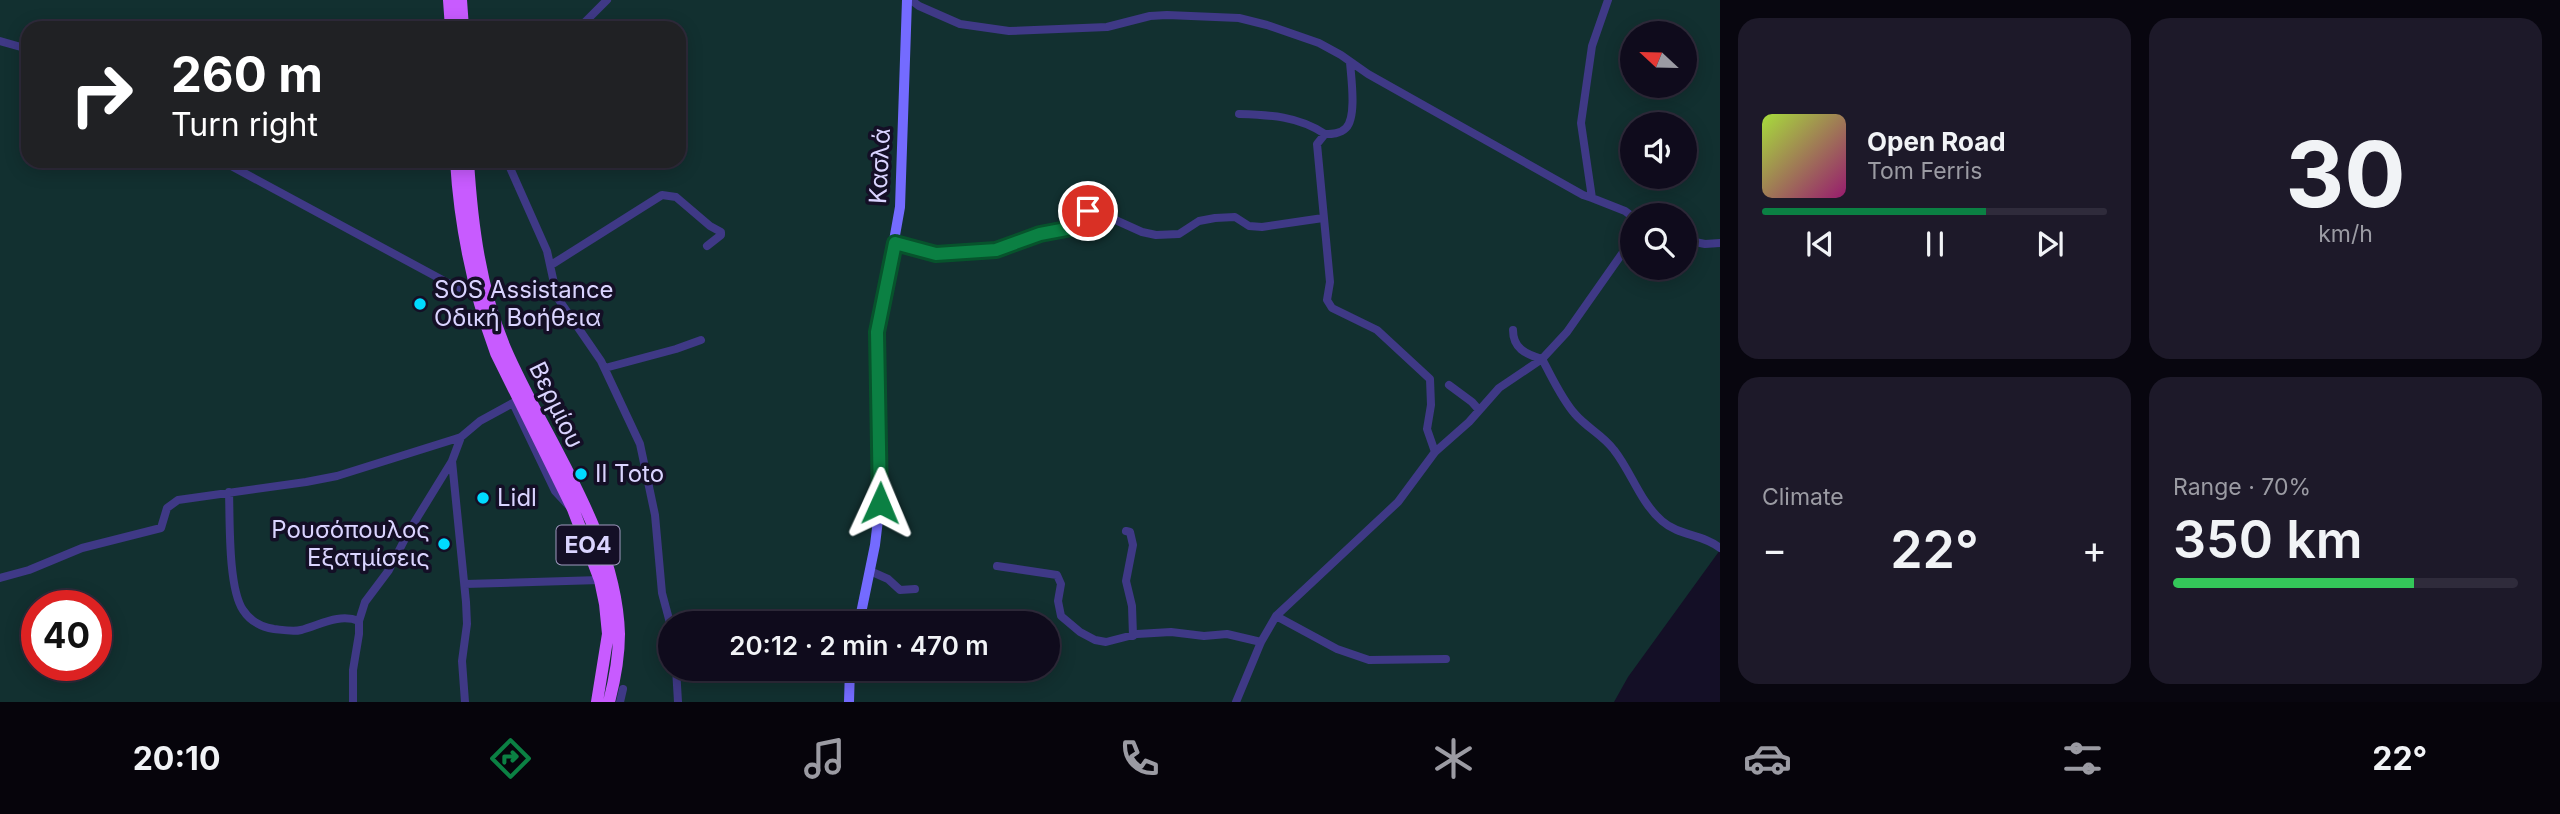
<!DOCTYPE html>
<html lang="en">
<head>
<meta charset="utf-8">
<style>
  :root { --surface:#0f0b1c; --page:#1d1929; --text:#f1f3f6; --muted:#9b9ba3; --line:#2f2b3b; --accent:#0b8043 }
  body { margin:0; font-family:Inter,sans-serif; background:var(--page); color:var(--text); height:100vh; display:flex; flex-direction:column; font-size:26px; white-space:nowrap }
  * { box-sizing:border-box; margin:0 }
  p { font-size:23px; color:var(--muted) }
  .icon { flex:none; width:38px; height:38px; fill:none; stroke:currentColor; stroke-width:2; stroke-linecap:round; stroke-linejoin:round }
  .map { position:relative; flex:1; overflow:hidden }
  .side { display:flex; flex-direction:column; gap:18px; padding:18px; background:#08060f; width:840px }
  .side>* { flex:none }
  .guide { position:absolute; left:21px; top:21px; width:665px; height:147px; border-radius:21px; box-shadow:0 4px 18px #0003,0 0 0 2px var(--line); background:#202124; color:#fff; overflow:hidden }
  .needle { width:46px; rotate:292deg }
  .tools { position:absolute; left:1620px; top:21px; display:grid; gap:14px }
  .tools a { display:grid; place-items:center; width:77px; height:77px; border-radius:50%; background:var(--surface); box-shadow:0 4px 18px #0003,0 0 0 2px var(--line); font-size:35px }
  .speed { position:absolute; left:21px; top:590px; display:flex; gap:14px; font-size:35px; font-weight:700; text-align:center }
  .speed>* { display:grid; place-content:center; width:91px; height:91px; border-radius:50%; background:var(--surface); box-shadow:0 4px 18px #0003,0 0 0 2px var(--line); line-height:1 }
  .speed .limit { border:10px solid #d22; background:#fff; color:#111 }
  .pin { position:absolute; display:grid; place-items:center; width:60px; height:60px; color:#fff; margin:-30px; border:4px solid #fff; border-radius:50%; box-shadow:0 2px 7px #0007 }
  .me { position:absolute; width:77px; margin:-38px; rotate:1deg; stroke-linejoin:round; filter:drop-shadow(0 0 5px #0008) }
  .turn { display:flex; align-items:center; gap:24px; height:147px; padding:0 35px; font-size:32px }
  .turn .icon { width:91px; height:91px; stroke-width:2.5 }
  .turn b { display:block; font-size:49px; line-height:60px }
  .big { font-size:52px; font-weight:600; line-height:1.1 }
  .side .card { flex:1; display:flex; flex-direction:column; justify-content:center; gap:10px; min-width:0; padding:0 24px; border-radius:21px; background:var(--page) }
  .side .dial { align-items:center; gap:0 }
  .dial b { font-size:91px; line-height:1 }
  .song { display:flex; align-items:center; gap:21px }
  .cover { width:84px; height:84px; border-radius:10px; background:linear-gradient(135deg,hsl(80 70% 55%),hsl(320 70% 35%)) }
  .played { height:7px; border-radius:4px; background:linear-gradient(90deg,var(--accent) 65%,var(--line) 65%) }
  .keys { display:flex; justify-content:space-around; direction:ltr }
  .heat { display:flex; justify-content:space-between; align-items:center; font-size:38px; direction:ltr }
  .charge { height:10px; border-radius:5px; background:linear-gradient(90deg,#34c759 70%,var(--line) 0) }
  .side .tiles { flex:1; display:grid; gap:18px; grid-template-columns:repeat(2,1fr) }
  .trip { position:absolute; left:658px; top:611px; width:402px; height:70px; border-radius:35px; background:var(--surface); box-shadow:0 4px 18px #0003,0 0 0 2px var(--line); font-weight:600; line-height:70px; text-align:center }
  .tabs { display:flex; height:112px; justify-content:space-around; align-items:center; background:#06040b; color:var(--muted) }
  .tabs .icon { width:49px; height:49px }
  .tabs .current { color:var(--accent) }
  .tabs b { font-size:32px; color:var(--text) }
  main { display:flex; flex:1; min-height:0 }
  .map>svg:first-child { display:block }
</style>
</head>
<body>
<main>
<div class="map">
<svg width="1720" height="702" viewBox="0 0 1720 702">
  <rect width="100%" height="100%" fill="#140f26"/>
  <path fill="#123030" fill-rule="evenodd" d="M0 0H1720V550L1628 677 1614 702H0ZM28 28H679V161H28ZM1633 33H1685V86H1633ZM1633 124H1685V177H1633ZM1633 215H1685V268H1633ZM37 606H96V665H37ZM670 623H1048V668H670Z"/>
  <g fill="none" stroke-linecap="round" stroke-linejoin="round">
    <path stroke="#3f3986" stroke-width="8" d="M911 0 919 6 960 24 1009 31 1107 27 1150 16 1167 15 1239 18 1267 25 1319 43 1341 55 1368 74 1583 195 1592 198
      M1608 0 1592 46 1581 123 1592 198 1625 211 1633 217
      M579 28 607 0
      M0 41 28 49
      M1350 62C1351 77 1357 117 1346 128 1340 134 1332 134 1325 134L1317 144 1330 282 1327 300 1332 308 1377 330 1430 379 1431 405 1427 429 1435 452
      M1239 114C1270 115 1298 116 1325 134
      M222 161 448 283 468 291 475 290
      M507 161 547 251 557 297 601 361 640 444 655 515 662 593 670 623
      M1685 240 1705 244 1720 243
      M895 243 936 254 996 250 1040 234 1077 227 1091 209 1142 232 1156 235 1179 234 1199 221 1215 218 1235 217 1249 226 1262 227 1323 218
      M551 265 662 195 676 197 710 226 721 232V235L707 246
      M1513 330C1513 348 1525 354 1542 359 1552 377 1561 398 1575 414 1587 428 1603 435 1614 450 1632 473 1640 502 1662 521 1679 536 1703 534 1720 548
      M605 368 676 349 701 340
      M1449 385 1472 402 1479 410
      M513 403 555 491 568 505
      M461 437 452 461 466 602 467 624 462 661 465 702
      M229 492C230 520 228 588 243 610 250 621 262 627 274 629 283 630 293 632 301 630 320 625 339 613 359 621
      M1126 531 1130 532 1133 545 1126 581 1132 606 1133 636
      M997 566 1057 575 1061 584 1058 601 1061 616 1080 632 1095 640 1106 642 1137 634 1171 632 1204 636 1227 634 1261 642
      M870 571 888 579 900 590 915 589
      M0 578 29 570 82 548 161 528 167 508 178 500 306 482 337 476 455 439 461 437 480 421 522 398
      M465 584 600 580
      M1276 616 1337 649 1369 660 1446 659
      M676 668 678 702
      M353 702V670L359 634V621L365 602 389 570 409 531 452 461
      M620 702 623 689
      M1236 702 1261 642 1276 616 1398 502 1435 452 1469 422 1499 388 1542 359 1567 332 1633 238"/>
    <path stroke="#746bff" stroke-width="10" d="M859 623 875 545 880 503 876 342 900 207 907 0
      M849 702 850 668"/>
    <path stroke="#c85bff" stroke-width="12" d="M449 0 451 28
      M461 0 463 28
      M456 161C460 228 473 290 496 353L573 509 600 580 605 604 608 634 597 702
      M468 161C472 225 480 288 505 348 544 439 616 532 619 634 619 657 615 679 609 702"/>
  </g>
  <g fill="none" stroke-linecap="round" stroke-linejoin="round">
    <defs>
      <path id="route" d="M880 503 877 332 895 243 936 254 996 250 1040 234 1077 227 1088 211"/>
    </defs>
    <use href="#route" stroke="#07532c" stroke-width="18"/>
    <use href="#route" stroke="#0b8043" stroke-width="12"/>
  </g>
  <g fill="#00dbff" stroke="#140f26" stroke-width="2.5">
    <circle cx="420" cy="304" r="7"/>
    <circle cx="581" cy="474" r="7"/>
    <circle cx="483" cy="498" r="7"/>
    <circle cx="444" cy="544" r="7"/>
  </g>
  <g text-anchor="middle" stroke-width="7" stroke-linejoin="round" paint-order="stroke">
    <rect fill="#140f26" stroke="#9f99be" stroke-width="2" x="556.5" y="525.5" width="63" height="39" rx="5"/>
    <g font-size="23" font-weight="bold" fill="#dad4ff">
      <text x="588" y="553">ΕΟ4</text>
    </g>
    <g font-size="24" fill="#dad4ff" stroke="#140f26">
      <text transform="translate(880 166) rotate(-87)" y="8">Κασλά</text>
      <text transform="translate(556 405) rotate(64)" y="8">Βερμίου</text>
    </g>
    <g font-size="24" fill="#dad4ff" stroke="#140f26" text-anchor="start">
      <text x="434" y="298">SOS Assistance<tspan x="434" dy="28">Οδική Βοήθεια</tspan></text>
      <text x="595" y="482">Il Toto</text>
      <text x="497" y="506">Lidl</text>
      <text x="430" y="538" text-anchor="end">Ρουσόπουλος<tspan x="430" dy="28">Εξατμίσεις</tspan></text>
    </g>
  </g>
</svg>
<div class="tools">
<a><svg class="needle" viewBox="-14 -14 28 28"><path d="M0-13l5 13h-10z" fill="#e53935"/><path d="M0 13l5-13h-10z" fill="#9b9ba3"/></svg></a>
<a><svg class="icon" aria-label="sound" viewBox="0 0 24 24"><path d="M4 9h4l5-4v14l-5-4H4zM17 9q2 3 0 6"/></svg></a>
<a><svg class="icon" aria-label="search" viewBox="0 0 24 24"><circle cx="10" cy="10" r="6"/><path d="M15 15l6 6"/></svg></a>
</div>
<div class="speed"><div class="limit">40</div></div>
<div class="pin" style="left:1088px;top:211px;background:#d93025"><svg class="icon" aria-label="arrive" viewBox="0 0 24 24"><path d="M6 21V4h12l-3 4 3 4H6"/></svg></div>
<svg class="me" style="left:880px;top:503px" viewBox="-20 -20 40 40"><path d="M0-17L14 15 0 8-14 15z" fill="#0b8043" stroke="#fff" stroke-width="4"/></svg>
<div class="trip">20:12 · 2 min · 470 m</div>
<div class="guide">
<div class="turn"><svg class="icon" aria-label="right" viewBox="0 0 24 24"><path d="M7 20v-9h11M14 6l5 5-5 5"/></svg><div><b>260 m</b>Turn right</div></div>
</div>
</div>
<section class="side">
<div class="tiles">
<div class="card">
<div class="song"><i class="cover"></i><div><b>Open Road</b><p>Tom Ferris</p></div></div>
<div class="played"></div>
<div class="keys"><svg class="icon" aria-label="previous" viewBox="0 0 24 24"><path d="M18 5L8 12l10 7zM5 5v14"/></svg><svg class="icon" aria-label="pause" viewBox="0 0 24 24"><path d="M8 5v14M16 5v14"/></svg><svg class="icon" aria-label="next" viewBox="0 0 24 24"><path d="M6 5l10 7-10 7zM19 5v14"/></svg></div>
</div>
<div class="card dial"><b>30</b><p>km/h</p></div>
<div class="card"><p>Climate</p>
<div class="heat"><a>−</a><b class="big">22°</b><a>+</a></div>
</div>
<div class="card"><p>Range · 70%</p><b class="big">350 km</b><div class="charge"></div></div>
</div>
</section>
</main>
<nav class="tabs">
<b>20:10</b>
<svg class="icon current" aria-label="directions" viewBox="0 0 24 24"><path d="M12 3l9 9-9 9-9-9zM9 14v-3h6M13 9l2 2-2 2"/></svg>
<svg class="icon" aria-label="music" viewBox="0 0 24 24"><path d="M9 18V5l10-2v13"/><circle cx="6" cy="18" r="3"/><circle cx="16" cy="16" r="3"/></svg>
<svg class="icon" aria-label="phone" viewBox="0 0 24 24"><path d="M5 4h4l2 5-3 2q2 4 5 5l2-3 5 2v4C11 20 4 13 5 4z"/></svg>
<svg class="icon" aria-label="climate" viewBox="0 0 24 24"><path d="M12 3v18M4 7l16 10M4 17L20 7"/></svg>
<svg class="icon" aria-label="car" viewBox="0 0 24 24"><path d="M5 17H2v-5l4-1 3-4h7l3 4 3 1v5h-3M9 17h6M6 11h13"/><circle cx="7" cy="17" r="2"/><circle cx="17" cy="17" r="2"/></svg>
<svg class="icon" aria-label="filters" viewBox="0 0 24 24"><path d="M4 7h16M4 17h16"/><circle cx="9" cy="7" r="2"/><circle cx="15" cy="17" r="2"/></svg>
<b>22°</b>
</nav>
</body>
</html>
